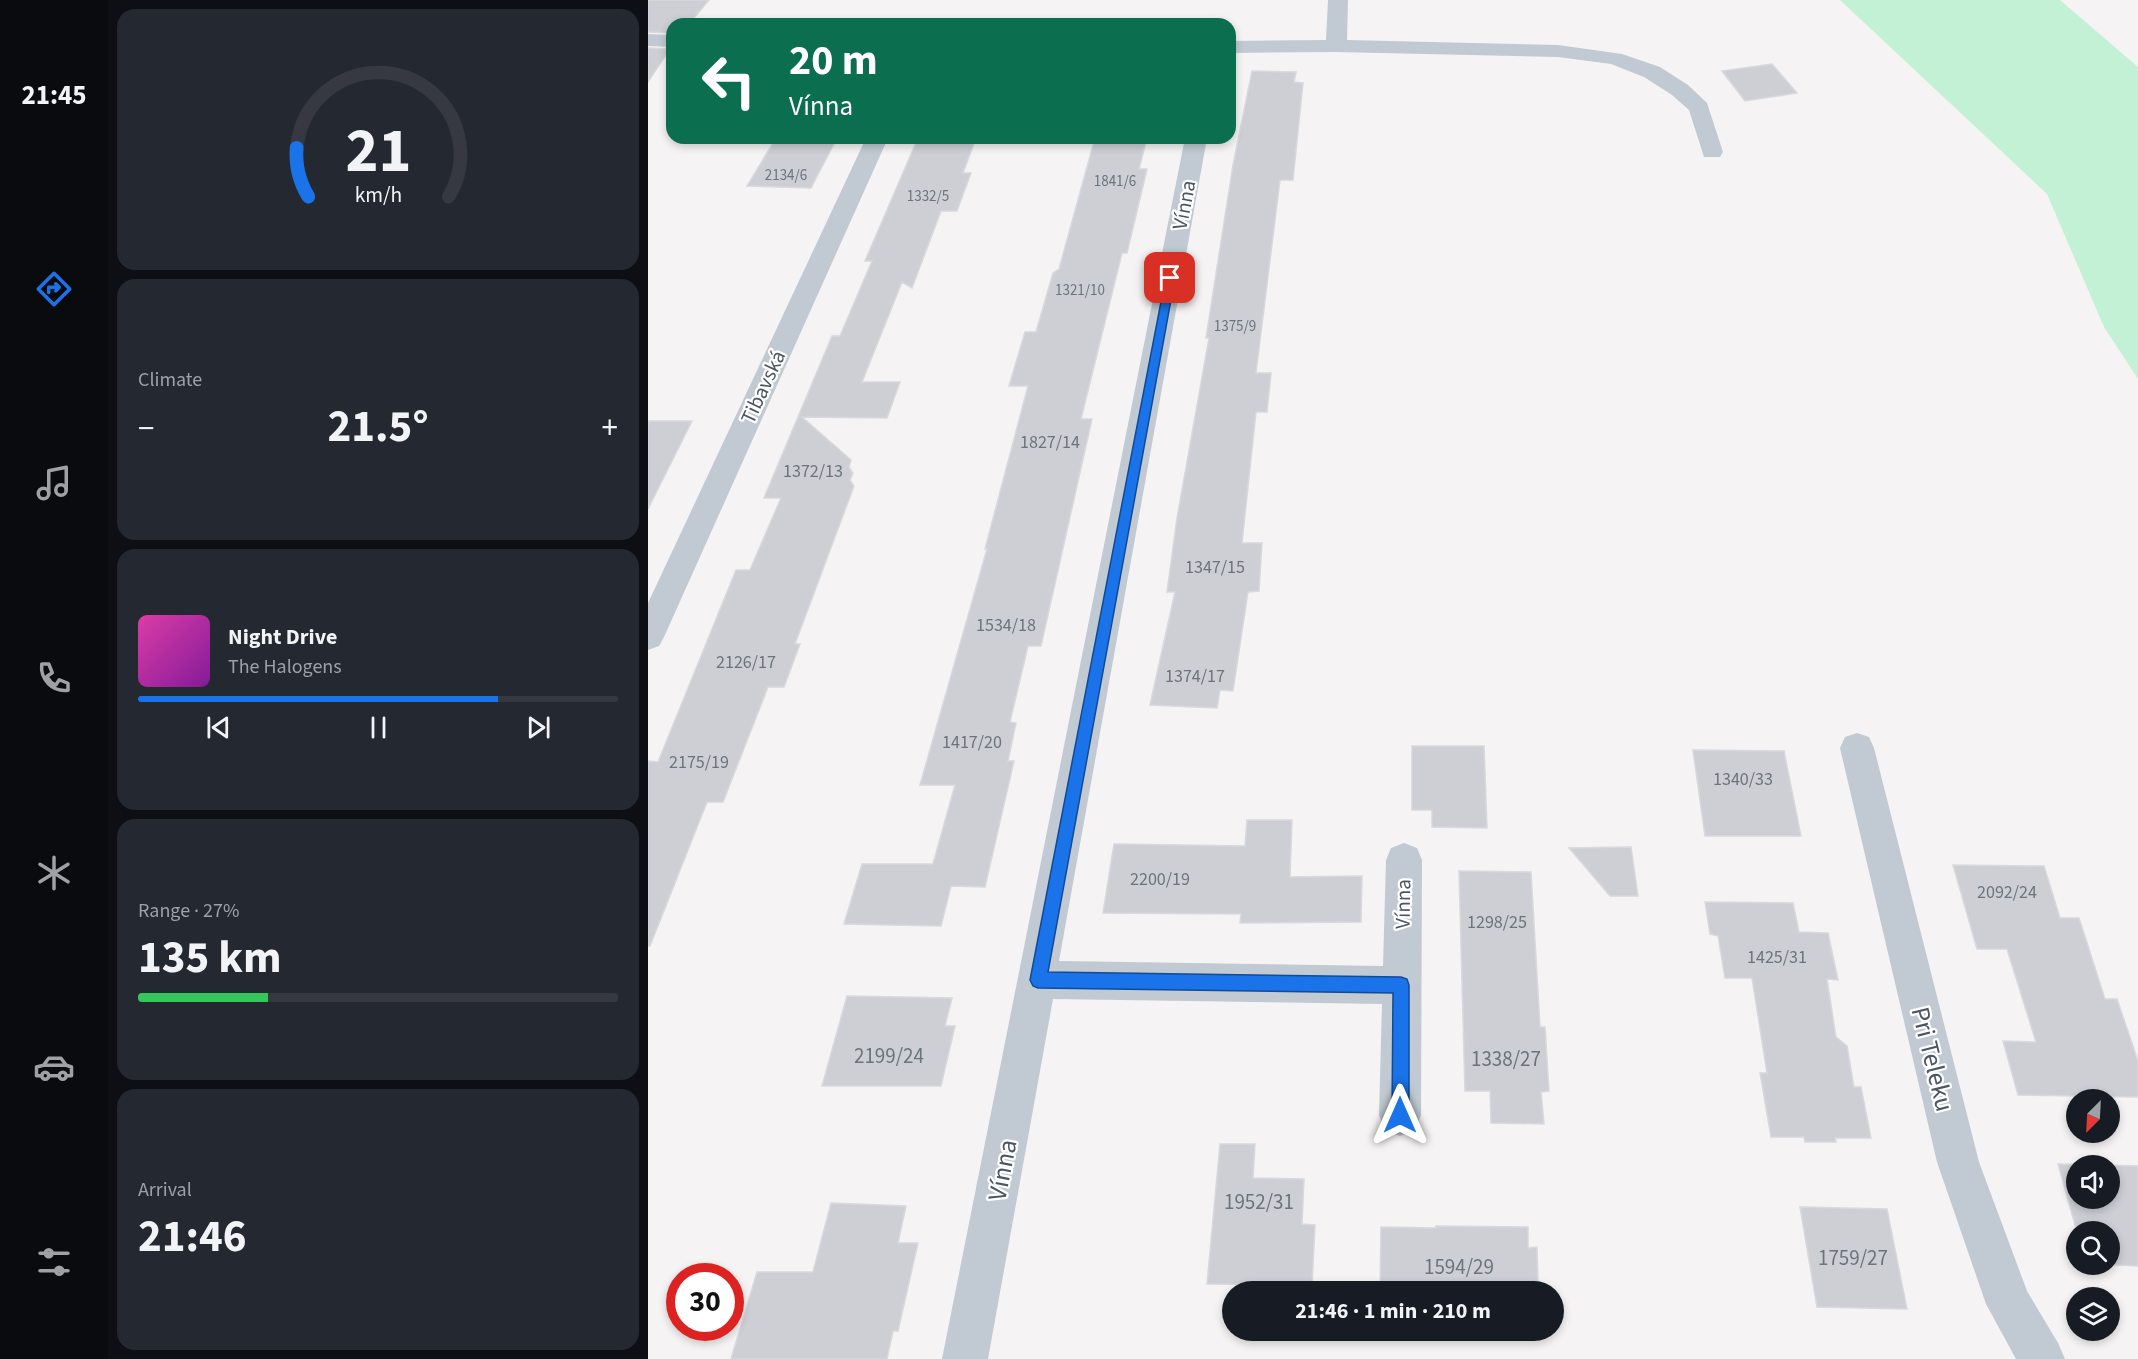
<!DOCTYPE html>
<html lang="en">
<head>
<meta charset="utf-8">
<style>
  :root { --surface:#171b24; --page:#242831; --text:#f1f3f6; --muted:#9ea1a6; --line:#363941; --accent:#1a73e8 }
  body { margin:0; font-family:"Source Sans 3",sans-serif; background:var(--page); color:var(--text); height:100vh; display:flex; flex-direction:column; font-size:22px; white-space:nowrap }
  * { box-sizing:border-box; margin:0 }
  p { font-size:20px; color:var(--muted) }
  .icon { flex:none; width:33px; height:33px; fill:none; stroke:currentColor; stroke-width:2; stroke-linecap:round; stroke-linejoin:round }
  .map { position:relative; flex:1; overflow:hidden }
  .details { display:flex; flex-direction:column; gap:9px; padding:9px; background:#0d0f14; width:540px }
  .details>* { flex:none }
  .hud { position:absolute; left:18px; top:18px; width:570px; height:126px; border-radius:18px; box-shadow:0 3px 9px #0003; background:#0b6e4f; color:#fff; overflow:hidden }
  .needle { width:39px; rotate:204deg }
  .controls { position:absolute; left:1418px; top:1089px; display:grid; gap:12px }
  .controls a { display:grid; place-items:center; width:54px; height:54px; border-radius:50%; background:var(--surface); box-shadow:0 3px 9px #0003; font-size:30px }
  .speed { position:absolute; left:18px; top:1263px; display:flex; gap:12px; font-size:30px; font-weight:700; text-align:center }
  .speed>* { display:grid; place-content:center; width:78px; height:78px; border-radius:50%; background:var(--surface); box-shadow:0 3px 9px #0003; line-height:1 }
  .speed .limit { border:9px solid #d22; background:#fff; color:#111 }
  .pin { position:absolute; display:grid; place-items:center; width:51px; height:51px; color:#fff; margin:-26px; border-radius:12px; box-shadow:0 3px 9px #0006 }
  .me { position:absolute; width:66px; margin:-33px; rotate:0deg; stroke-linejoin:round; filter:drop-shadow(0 0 4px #0008) }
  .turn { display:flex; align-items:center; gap:21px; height:126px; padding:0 24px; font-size:27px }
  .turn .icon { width:78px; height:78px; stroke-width:2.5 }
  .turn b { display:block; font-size:42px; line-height:51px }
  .big { font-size:45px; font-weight:700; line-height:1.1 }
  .details .widget { flex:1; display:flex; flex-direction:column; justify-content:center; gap:9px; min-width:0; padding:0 21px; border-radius:18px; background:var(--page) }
  .details .dial { align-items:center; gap:0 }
  .dial svg { height:156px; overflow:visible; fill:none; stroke:var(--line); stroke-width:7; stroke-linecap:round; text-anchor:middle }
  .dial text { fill:var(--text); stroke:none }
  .song { display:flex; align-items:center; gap:18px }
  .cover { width:72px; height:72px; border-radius:9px; background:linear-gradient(135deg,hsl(320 70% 55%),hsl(290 70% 35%)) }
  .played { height:6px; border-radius:3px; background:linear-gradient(90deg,var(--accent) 75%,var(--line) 75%) }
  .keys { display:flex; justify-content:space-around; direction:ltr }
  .heat { display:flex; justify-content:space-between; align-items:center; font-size:33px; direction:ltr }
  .charge { height:9px; border-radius:4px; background:linear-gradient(90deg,#34c759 27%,var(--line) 0) }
  .trip { position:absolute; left:574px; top:1281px; width:342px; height:60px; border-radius:30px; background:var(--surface); box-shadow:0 3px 9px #0003; font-weight:700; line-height:60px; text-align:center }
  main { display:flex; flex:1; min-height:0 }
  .tabs { display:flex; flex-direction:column; width:108px; justify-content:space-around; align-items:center; background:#090b0e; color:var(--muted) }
  .tabs .icon { width:42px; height:42px }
  .tabs .selected { color:var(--accent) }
  .tabs b { font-size:27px; color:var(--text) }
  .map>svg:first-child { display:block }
</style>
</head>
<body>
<main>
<nav class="tabs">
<b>21:45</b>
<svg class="icon selected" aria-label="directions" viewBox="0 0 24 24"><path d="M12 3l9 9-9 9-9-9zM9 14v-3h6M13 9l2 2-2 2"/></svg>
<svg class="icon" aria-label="music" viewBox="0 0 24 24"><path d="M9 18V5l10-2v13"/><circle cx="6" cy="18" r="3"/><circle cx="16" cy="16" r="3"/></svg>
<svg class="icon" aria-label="phone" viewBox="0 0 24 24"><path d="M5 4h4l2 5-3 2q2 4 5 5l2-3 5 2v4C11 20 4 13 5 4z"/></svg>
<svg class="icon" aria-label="climate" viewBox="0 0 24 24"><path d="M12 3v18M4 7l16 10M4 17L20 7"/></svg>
<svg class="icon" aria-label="car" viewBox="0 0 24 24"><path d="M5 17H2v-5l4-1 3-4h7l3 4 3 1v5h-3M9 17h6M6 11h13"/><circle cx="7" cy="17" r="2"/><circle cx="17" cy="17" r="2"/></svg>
<svg class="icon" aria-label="filters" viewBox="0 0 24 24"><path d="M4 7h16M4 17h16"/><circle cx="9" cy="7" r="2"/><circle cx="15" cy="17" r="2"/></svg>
</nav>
<section class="details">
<div class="widget dial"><svg viewBox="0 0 100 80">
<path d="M14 69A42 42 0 1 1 86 69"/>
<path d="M14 69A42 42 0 0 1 8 44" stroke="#1a73e8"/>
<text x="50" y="56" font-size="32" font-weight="700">21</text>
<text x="50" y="72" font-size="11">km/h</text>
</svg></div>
<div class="widget"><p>Climate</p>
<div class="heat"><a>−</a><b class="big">21.5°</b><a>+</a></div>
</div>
<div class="widget">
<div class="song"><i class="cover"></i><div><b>Night Drive</b><p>The Halogens</p></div></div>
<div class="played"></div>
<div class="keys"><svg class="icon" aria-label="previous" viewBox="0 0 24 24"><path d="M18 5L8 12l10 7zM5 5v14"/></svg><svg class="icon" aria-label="pause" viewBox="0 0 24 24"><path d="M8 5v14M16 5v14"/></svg><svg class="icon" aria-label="next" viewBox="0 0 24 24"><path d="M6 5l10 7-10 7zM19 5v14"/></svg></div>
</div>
<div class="widget"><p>Range · 27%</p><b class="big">135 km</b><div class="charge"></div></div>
<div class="widget"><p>Arrival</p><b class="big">21:46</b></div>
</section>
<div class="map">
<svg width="1490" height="1359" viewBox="0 0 1490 1359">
  <rect width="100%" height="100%" fill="#f5f3f3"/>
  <path fill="#c3f1d5" d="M1192 0H1412L1490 67V379L1456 327 1399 194Z"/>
  <path fill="#cdcfd5" stroke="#d7d9de" stroke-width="1.5" fill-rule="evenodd" d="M0 0H61L41 24H24V33L0 32Z
    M0 48 22 49 0 82Z
    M1124 64 1149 93 1097 101 1074 71Z
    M604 71 648 72 646 82 655 83 645 180H632L608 373H623L619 412H608L594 543H614L611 591 600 592 585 691 572 690 569 708 502 705 527 592H519L529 518 561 338H558L585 165Z
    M128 138H189L163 188 99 186Z
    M270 138H328L315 173H323L309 211H293L264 288 254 282 214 382H252L239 418 154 417 203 460 201 467 205 473 202 480 206 486 147 644H152L136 687H120L75 802H59L2 946H0V761L10 762 88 570H102L133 498H116L184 336H192L224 261H217Z
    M447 138H499L491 169H499L479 253H474L433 419H444L393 646H380L362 722 368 723 360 761H366L337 887 303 886 293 926 196 924 214 864H285L307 785H272L339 549H337L380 386H361L377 332H388L405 273 411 269Z
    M0 421H44L0 509Z
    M764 746H836L839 828 784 827V810H764Z
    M1045 750 1136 751 1153 836H1057Z
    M599 820H644L642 877 714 876 713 922 592 923 593 914 455 913 466 844 597 846Z
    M983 847 990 896H962L921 848Z
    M1305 865 1396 866 1412 918H1431L1457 999H1469L1490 1061V1097L1370 1095 1355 1041 1388 1042 1359 949H1329Z
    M811 871 883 872 892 1027H897L901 1091 893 1092 896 1124 843 1123 842 1091H817Z
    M1057 902 1145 903 1151 932 1180 933 1190 980 1179 979 1188 1037 1199 1046 1206 1087H1213L1223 1138H1187L1188 1142H1157L1156 1137H1123L1112 1073H1119L1104 978H1077L1070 936 1062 934Z
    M199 996 304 998 297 1026H307L293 1086H174Z
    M572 1144H607L605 1178 656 1179 654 1224 667 1225 664 1285 559 1284Z
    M1410 1164 1490 1166V1266L1451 1264H1461V1232H1429ZM1428 1166H1461V1198H1428Z
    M183 1203 258 1206 250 1243H270L250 1331H245L239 1359H83L109 1272H165Z
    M1152 1207 1239 1209 1259 1309 1169 1307Z
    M788 1226 880 1227V1248L889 1247 890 1286 882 1287 883 1292H732L733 1227 788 1228Z"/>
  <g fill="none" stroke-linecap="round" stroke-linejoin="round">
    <path fill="#c1cad2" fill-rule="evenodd" d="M680 0H700L699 40 910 45 974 54 1012 67 1040 85 1059 103 1075 152 1072 157H1056L1041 110 1024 95 996 77 963 64 910 57 688 52 582 53V41L678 40Z
      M0 34 24 35V47L0 46Z
      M218 138H240L16 637 11 646 0 650V603Z
      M537 138H559L411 961 735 966 738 860 743 848 756 843 769 848 774 860 773 1115 767 1130 752 1136 737 1130 731 1115 734 1004 405 999 340 1359H294Z
      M1209 733 1221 737 1226 748 1331 1162 1379 1291 1410 1343 1417 1359H1368L1338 1304 1289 1162 1192 748 1197 737Z"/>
  </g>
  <path fill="#1a73e8" stroke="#114b97" stroke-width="1.5" d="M518 276 527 278 400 972 753 977 759 979 761 985V1115L758 1121 752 1123 746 1121 744 1115 745 993 390 988 385 986 382 980Z"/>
  <g text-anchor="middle" stroke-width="4.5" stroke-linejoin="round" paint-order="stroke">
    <g font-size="15" fill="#6b747e">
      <text x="138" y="180">2134/6</text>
      <text x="467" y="186">1841/6</text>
      <text x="280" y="201">1332/5</text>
      <text x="432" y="295">1321/10</text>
      <text x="587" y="331">1375/9</text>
    </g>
    <g font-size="18" fill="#6b747e">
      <text x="402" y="448">1827/14</text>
      <text x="165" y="477">1372/13</text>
      <text x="567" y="573">1347/15</text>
      <text x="358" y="631">1534/18</text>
      <text x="98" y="668">2126/17</text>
      <text x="547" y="682">1374/17</text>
      <text x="324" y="748">1417/20</text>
      <text x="51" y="768">2175/19</text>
      <text x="1095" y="785">1340/33</text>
      <text x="512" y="885">2200/19</text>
      <text x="1359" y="898">2092/24</text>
      <text x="849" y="928">1298/25</text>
      <text x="1129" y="963">1425/31</text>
    </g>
    <g font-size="21" fill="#4a5661" stroke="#fff">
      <text transform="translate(536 205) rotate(-79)" y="7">Vínna</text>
      <text transform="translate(115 387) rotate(-65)" y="7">Tibavská</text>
      <text transform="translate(755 904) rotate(-89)" y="7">Vínna</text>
    </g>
    <g font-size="21" fill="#6b747e">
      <text x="241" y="1063">2199/24</text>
      <text x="858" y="1066">1338/27</text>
      <text x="611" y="1209">1952/31</text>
      <text x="1205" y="1265">1759/27</text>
      <text x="811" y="1274">1594/29</text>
    </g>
    <g font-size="26" fill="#4a5661" stroke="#fff">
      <text transform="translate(1285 1059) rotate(76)" y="9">Pri Teleku</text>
      <text transform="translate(354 1170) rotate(-79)" y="9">Vínna</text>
    </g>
  </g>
</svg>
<div class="controls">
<a><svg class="needle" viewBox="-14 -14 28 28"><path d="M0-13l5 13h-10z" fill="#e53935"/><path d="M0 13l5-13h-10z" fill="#9ea1a6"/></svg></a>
<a><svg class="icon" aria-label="sound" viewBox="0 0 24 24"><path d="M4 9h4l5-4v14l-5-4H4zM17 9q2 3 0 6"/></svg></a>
<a><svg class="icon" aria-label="search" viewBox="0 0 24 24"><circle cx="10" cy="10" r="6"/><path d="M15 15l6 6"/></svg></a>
<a><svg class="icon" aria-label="layers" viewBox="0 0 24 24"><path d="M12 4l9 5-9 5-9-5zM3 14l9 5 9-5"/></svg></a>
</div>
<div class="speed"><div class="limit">30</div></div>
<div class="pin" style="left:522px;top:278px;background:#d93025"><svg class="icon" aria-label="arrive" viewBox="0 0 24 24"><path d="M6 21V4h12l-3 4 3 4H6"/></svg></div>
<svg class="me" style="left:752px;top:1115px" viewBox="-20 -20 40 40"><path d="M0-17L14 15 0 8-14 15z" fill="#1a73e8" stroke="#fff" stroke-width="4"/></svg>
<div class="trip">21:46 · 1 min · 210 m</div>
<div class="hud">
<div class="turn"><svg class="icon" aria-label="left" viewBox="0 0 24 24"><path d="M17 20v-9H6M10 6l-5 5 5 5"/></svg><div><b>20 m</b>Vínna</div></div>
</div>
</div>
</main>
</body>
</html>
